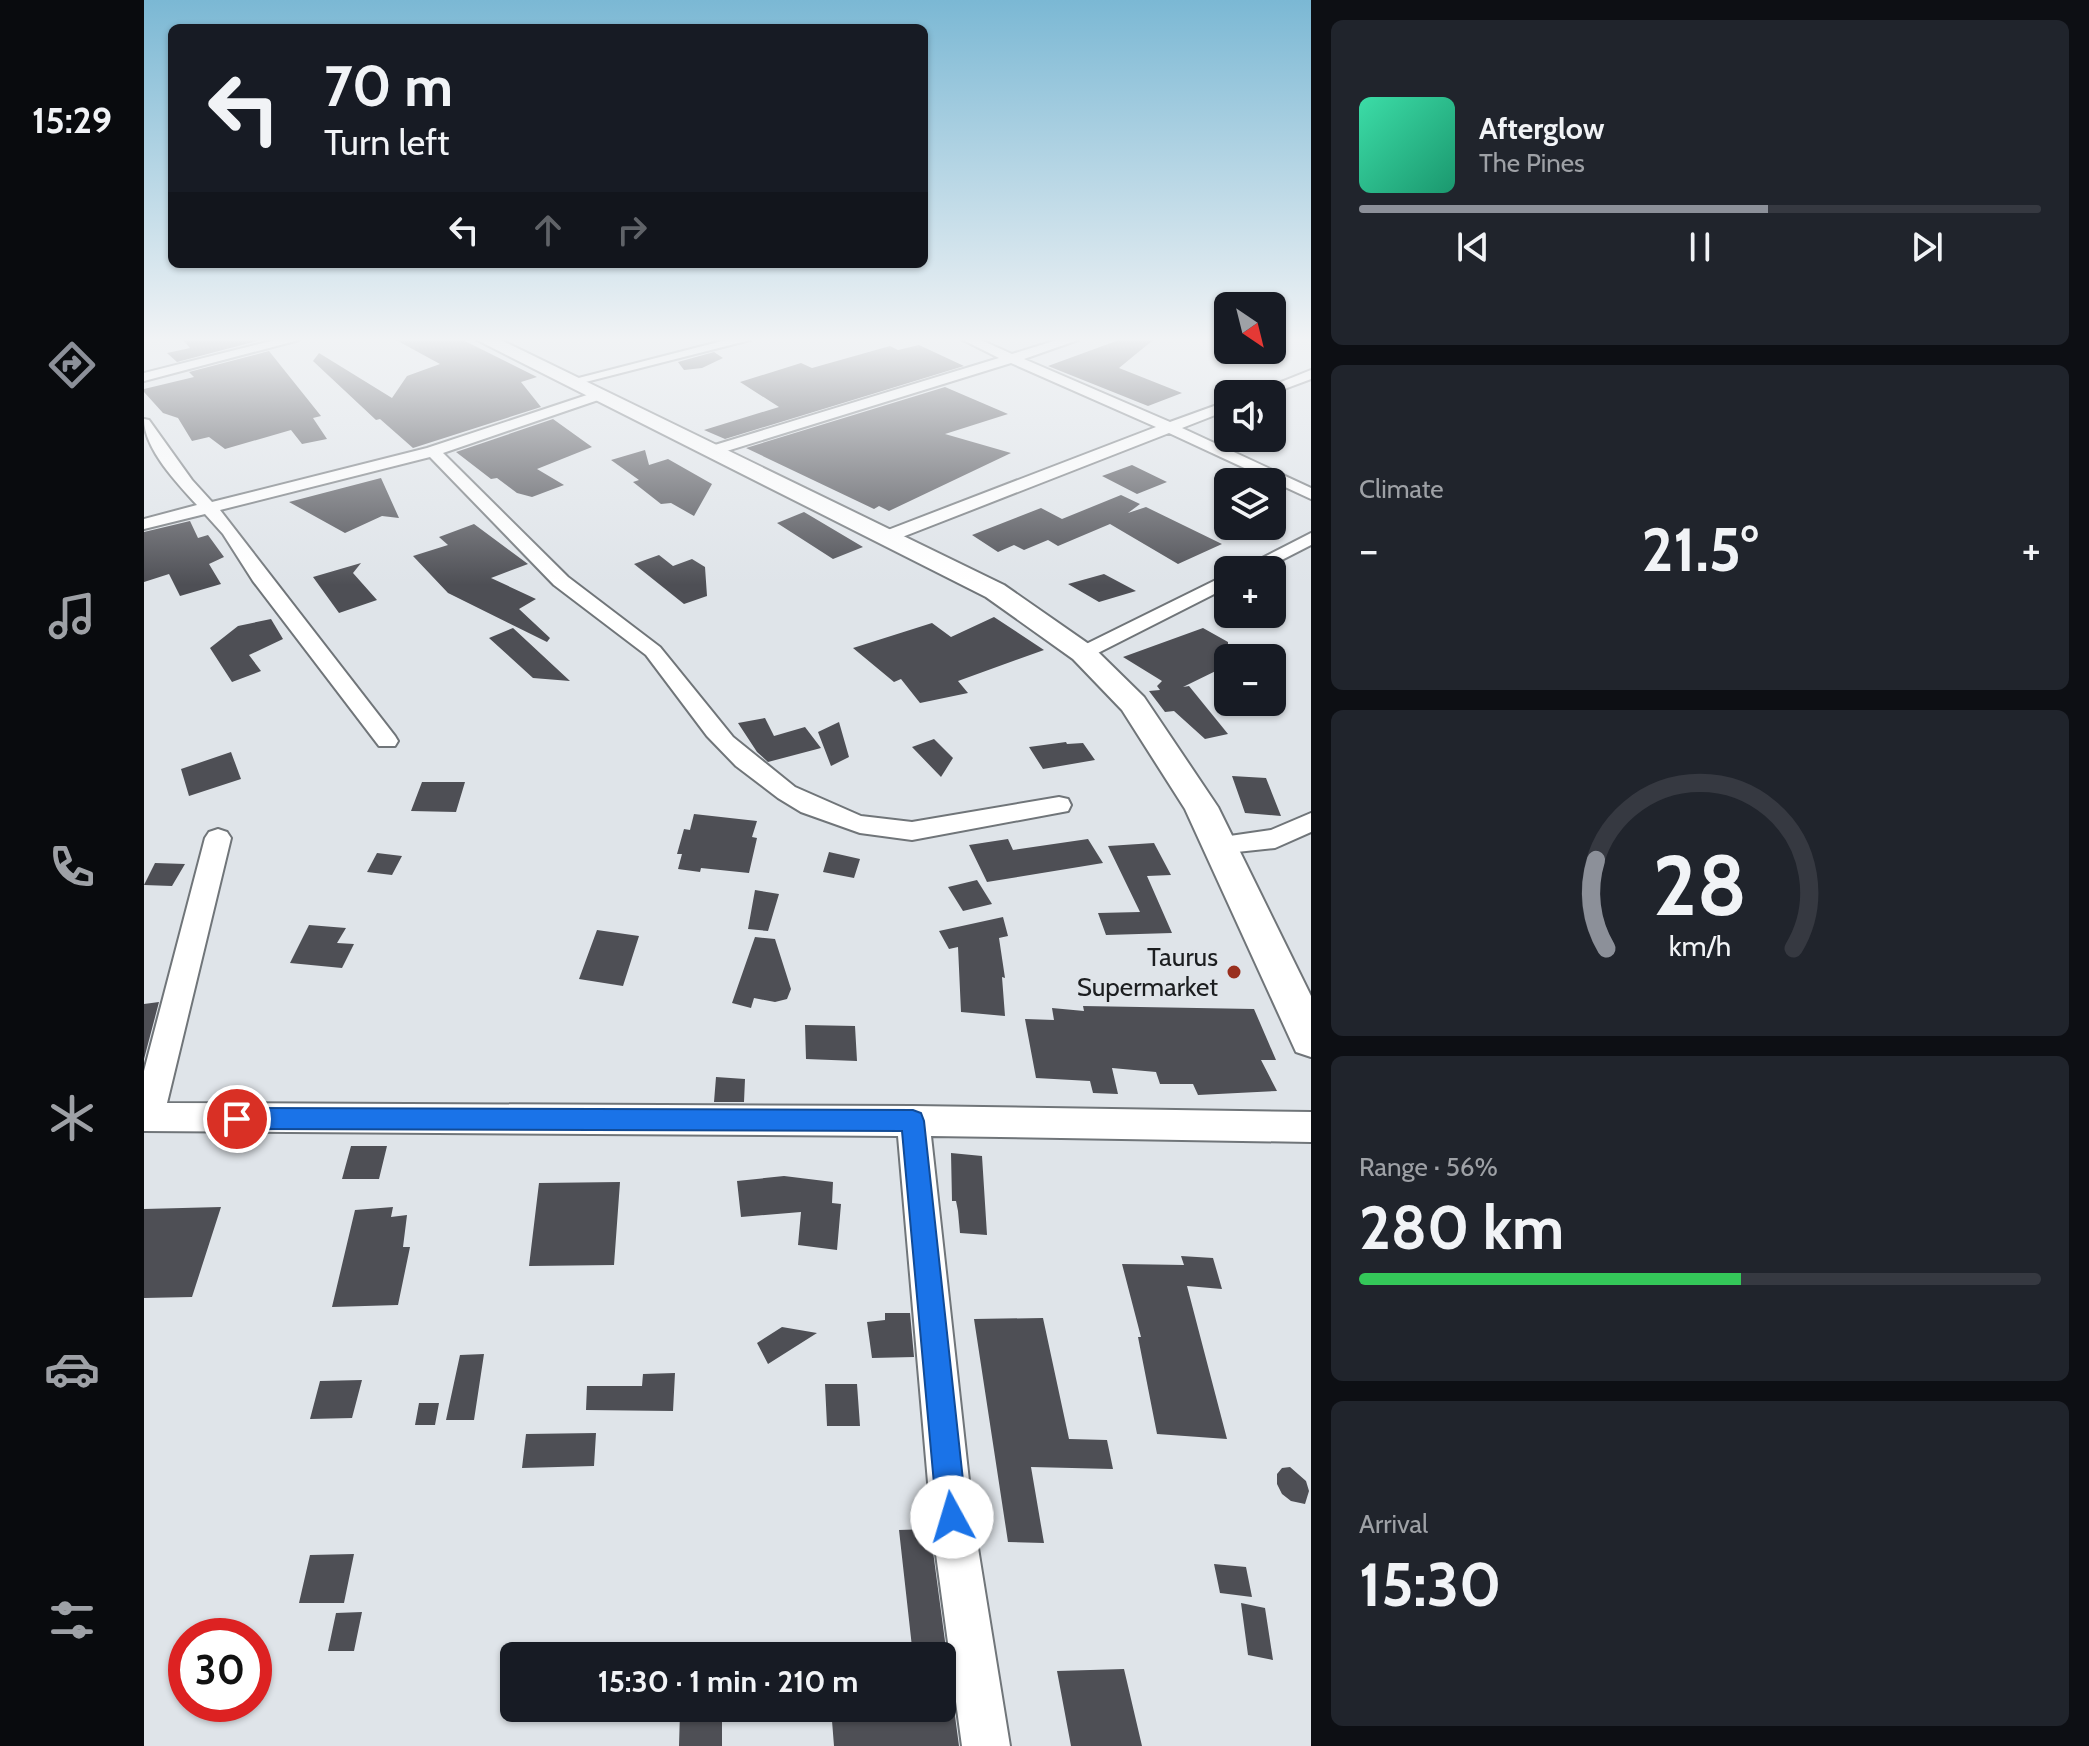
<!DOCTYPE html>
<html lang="en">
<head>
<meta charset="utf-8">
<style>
  :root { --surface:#171b24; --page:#20242c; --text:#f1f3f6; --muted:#9ea1a6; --line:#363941; --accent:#8c9099 }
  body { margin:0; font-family:Cabin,sans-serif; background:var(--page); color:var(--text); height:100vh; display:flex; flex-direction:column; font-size:30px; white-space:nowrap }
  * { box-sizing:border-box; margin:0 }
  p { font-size:26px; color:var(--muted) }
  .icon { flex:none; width:44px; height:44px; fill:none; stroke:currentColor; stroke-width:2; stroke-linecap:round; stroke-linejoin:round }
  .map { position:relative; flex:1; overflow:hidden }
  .side { display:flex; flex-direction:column; gap:20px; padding:20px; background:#0d0f14; width:778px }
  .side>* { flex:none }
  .hud { position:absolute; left:24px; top:24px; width:760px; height:244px; border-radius:12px; box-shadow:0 2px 6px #0004; background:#171b24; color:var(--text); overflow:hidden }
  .needle { width:52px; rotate:145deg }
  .buttons { position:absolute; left:1070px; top:292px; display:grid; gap:16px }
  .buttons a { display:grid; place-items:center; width:72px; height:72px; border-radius:12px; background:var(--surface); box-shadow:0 2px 6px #0004; font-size:40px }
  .speed { position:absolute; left:24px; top:1618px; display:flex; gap:16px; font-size:40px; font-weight:700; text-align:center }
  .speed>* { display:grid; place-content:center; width:104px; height:104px; border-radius:50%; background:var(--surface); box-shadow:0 2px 6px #0004; line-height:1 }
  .speed .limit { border:12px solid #d22; background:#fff; color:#111 }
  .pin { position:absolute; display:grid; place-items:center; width:68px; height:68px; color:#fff; margin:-34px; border:4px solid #fff; border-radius:50%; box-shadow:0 2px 8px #0007 }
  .me { position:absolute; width:88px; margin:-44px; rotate:354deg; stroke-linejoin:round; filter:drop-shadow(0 0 6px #0008) }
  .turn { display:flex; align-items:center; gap:28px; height:168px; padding:0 24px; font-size:36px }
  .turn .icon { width:104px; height:104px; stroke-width:2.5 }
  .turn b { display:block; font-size:56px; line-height:68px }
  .lanes { display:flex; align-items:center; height:76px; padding:0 24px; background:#0003; justify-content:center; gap:40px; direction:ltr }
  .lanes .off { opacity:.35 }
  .big { font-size:60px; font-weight:800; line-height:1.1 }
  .side .tile { flex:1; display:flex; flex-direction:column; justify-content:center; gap:12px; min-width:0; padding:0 28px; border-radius:12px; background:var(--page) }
  .side .dial { align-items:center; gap:0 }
  .dial svg { height:208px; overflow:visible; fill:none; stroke:var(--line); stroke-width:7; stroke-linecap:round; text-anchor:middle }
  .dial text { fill:var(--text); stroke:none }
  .song { display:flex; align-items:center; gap:24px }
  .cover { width:96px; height:96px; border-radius:12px; background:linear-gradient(135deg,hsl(160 70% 55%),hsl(160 70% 35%)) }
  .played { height:8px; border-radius:4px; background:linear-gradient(90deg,var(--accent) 60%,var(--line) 60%) }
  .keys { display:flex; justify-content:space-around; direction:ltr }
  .heat { display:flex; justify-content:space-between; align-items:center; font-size:44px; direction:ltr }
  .charge { height:12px; border-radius:6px; background:linear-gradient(90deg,#34c759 56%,var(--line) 0) }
  .trip { position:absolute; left:356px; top:1642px; width:456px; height:80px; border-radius:12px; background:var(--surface); box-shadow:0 2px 6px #0004; font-weight:800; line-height:80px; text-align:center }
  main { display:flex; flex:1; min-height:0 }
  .dock { display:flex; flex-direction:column; width:144px; justify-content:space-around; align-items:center; background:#090b0e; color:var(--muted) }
  .dock .icon { width:56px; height:56px }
  .dock .current { color:var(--accent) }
  .dock b { font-size:36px; color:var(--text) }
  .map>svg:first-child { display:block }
</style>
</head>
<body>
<main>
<nav class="dock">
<b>15:29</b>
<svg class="icon current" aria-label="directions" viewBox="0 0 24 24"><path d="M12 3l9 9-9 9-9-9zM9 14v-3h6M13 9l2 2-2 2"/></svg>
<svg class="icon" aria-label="music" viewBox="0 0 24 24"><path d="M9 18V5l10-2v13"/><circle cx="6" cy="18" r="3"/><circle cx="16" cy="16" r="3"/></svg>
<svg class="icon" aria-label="phone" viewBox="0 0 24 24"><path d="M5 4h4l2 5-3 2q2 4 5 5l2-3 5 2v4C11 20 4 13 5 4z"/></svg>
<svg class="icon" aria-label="climate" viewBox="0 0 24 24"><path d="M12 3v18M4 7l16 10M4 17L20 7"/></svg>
<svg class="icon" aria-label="car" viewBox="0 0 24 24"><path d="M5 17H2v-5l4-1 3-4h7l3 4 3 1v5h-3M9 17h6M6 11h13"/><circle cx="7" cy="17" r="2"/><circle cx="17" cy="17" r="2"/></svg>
<svg class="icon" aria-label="filters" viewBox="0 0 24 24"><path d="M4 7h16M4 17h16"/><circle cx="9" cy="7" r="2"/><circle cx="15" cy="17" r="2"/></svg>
</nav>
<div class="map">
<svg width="1167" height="1746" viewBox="0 0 1167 1746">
  <rect width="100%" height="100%" fill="#dfe4e9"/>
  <path fill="#4e4f55" d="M39 340H112L113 341 33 362 23 353 46 348Z
    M252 340H319L393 377 377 382 397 407 269 448 236 419 232 420 169 361 175 353 248 398 263 376 296 364Z
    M975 340H1009L975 368 1038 393 1004 406 904 366Z
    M775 345 820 366 581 439 560 430 635 407 596 382 657 363 668 368 746 346 754 350Z
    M125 351 177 416 169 418 183 439 158 444 147 430 81 449 65 437 48 441 34 418 19 413 0 392V389L50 377 45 372Z
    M570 352 579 358 558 368 540 370 534 362Z
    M801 387 864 414 801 434 867 453 745 511 735 506 730 509 602 448Z
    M409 419 448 447 393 469 420 485 388 497 373 493 353 478 347 479 312 452Z
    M501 450 505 465 524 459 568 484 550 516 527 503 517 504 489 482 495 480 467 460Z
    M988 465 1023 482 993 494 958 476Z
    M237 478 255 518 238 516 201 533 145 502Z
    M977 495 996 504 984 513 1002 507 1078 544 1034 564 966 524 914 546 904 540 880 550 870 545 854 552 828 535 897 508 918 519Z
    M660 512 719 547 689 559 633 523Z
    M46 521 54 538 64 535 80 557 65 564 77 584 36 596 25 574 0 582V532Z
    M330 524 384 564 347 578 392 599 375 609 406 638 403 642 304 593 269 556 304 545 295 537Z
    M515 555 529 566 548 559 561 567 563 596 540 604 490 564Z
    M217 563 209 573 233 600 195 613 169 577Z
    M960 574 992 591 955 602 924 584Z
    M850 617 900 650 814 681 824 693 776 703 757 679 750 682 709 648 788 623 807 637Z
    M127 619 139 639 105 655 117 671 88 682 66 648 94 626Z
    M369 628 426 681 389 678 345 638Z
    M1059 628 1084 642V665L1039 687 1045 686 1084 734 1061 739 1030 711 1021 712 1005 691 1016 690 1013 686 1018 681 979 657Z
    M621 718 630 736 661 727 677 748 624 762 613 752 594 723Z
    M695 722 705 757 687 766 674 732Z
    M790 739 809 758 797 777 768 747Z
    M922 742 923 744 939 743 951 760 899 769 885 747Z
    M87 752 97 779 45 796 37 769Z
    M1088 776 1122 778 1137 816 1101 813Z
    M278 782H321L312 812 267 811Z
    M550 814 613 821 608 837 613 838 605 873 557 868 556 872 534 869 538 854H533L540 829 546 830Z
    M864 839 869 850 944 839 959 863 843 882 825 845Z
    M1010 843 1027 875 1003 876 1028 933 962 935 954 913 996 912 964 846Z
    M685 852 716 859 710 878 679 872Z
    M233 853 258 856 248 875 223 872Z
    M11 863 41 864 28 886 0 885Z
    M833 880 848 904 819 911 804 887Z
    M611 890 635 894 624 931 604 929Z
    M859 917 864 936 855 938 861 978 858 977 861 1016 817 1012 814 947 805 949 795 931Z
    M165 925 202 928 193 943 210 944 198 968 146 963Z
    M453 930 495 936 479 986 435 979Z
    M611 937 631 939 647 989 643 999 631 1002 610 998 607 1008 588 1003Z
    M15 1002 0 1059V1004Z
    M939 1006 1110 1009 1132 1060H1117L1133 1091 1054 1095 1049 1084H1016L1012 1072 968 1068 974 1094 949 1093 946 1081 892 1078 881 1019 910 1020 908 1008 940 1011Z
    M661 1025 711 1026 713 1061 662 1059Z
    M572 1077 601 1079 600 1102H570Z
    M207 1146H243L235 1179H198Z
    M807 1153 838 1156 843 1235 816 1233 814 1211 812 1201H808Z
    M640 1176 689 1182 688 1203 697 1204 693 1250 654 1245 657 1212 597 1217 593 1181Z
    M476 1182 470 1265 385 1266 395 1183Z
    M77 1207 48 1297 0 1298V1209Z
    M249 1207 247 1217 263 1215 259 1247H266L254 1305 188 1307 211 1210Z
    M1037 1256 1069 1258 1078 1289 1043 1286 1083 1439 1013 1434 994 1337H997L978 1264 1040 1265Z
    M741 1313H766L770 1357 728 1358 723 1322 741 1320Z
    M899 1318 925 1439 963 1440 969 1469 887 1467 900 1543 864 1542 830 1319Z
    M638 1327 673 1333 624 1364 613 1343Z
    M340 1354 330 1420H302L316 1355Z
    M531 1373 529 1411 442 1410 443 1386H498L499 1374Z
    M218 1380 208 1418 166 1419 176 1381Z
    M681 1384H713L716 1426H683Z
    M275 1403H295L291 1425H271Z
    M452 1433 450 1466 378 1468 382 1434Z
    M1146 1467 1162 1481 1165 1491 1161 1504 1147 1501 1138 1494 1133 1484V1474L1138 1468Z
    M786 1529 815 1746H690L687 1708H798V1656H769L755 1530Z
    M210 1554 200 1603H155L166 1555Z
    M1070 1564 1102 1567 1108 1597 1076 1593Z
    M1097 1603 1121 1608 1129 1660 1104 1655Z
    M218 1612 210 1651H184L192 1613Z
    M980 1669 998 1746H927L913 1671Z
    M536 1712H578V1746H535Z"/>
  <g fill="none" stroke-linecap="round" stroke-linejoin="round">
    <defs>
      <path id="street" d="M131 340H155L0 381V373Z
        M582 340H606L426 386 419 382Z
        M819 340H837L868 354 913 340H934L880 359 1026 422 1084 401V410L1038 428 1167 488V499L1025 433 748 541H736L733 537 736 533 1012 427 867 363 573 454 567 456 559 451 561 448 855 358Z
        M1167 370V379L1127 394H1107Z
        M455 391 462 395 460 398 299 453 424 577 516 647 589 737 651 787 717 816 768 822 915 797 924 799 927 805 924 811 768 840 716 833 657 812 634 798 592 766 563 736 502 655 410 585 286 457 76 510 251 736 254 741 251 746H235L109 581 79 534 61 514 0 529V519L53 505C33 483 0 449 0 419L5 420 48 480 68 502 283 448Z
        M1167 533V545L1118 570H1095Z
        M1084 574V587L946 657 939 659 929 653 932 649Z
        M1167 813V832L1131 848 1074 854 1065 851 1061 845 1065 839 1127 830Z
        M74 829 83 832 87 838 23 1103 769 1106 1167 1112V1142L787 1136 829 1517 866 1746H818L787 1517 754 1136 0 1131V1071L61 838 65 832Z"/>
      <path id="secondary" d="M333 340H357L860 585 949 647 1000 697 1074 807 1167 996V1057L1152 1052 1041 809 978 710 929 659 842 597Z"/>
    </defs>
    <use href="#street" stroke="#707579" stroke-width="4"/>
    <use href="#secondary" stroke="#707579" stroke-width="4"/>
    <use href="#street" fill="#fff" fill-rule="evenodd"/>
    <use href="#secondary" fill="#fff" fill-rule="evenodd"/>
  </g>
  <linearGradient id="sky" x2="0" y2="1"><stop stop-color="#7bb8d4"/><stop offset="0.58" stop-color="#f1f3f5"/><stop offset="1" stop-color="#f1f3f5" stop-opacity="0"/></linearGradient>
  <rect width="1167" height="585" fill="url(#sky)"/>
  <path fill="#1a73e8" stroke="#114b97" stroke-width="2" d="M93 1108 769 1110 777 1113 780 1121 823 1517 818 1527 808 1531 798 1527 793 1517 758 1131 93 1129 85 1126 81 1119 85 1111Z"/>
  <circle fill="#992f1e" stroke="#dfe4e9" stroke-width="3" cx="1090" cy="972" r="8"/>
  <g text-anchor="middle" stroke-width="8" stroke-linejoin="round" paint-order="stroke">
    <g font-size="26" fill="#1c1e20" stroke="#dfe4e9" text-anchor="end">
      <text x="1074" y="966">Taurus<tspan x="1074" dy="30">Supermarket</tspan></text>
    </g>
  </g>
</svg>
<div class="buttons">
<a><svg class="needle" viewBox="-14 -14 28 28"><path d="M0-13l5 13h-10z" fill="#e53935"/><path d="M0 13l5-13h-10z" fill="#9ea1a6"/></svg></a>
<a><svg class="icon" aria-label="sound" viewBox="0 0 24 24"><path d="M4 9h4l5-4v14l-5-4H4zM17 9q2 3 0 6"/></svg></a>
<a><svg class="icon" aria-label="layers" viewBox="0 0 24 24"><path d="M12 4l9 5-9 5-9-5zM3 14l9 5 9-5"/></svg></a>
<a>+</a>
<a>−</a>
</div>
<div class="speed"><div class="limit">30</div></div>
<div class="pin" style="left:93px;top:1119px;background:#d93025"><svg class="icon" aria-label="arrive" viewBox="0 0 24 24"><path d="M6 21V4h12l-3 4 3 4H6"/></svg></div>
<svg class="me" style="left:808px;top:1517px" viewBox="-20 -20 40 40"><circle r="19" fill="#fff"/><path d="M0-13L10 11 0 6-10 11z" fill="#1a73e8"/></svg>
<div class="trip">15:30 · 1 min · 210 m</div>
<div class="hud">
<div class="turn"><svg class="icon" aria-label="left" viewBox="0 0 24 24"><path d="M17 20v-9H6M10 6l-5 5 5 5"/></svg><div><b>70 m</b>Turn left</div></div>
<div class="lanes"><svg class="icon" aria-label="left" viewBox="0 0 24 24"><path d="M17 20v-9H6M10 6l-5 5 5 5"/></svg><svg class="icon off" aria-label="ahead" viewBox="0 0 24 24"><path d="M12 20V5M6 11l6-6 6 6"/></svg><svg class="icon off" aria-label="right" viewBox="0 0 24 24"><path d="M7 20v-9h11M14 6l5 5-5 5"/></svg></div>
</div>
</div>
<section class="side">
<div class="tile">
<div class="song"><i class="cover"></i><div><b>Afterglow</b><p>The Pines</p></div></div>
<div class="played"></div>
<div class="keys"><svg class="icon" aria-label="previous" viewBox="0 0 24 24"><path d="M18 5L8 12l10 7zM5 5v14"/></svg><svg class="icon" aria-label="pause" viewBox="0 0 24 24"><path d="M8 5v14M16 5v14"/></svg><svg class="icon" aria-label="next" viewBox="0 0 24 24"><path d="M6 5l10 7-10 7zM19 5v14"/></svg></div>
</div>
<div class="tile"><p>Climate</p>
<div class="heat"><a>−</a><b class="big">21.5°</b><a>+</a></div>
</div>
<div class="tile dial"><svg viewBox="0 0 100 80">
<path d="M14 69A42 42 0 1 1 86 69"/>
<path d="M14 69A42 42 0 0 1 10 35" stroke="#8c9099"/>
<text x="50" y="56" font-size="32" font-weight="700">28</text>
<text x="50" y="72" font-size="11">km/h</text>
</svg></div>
<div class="tile"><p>Range · 56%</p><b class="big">280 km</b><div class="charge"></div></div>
<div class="tile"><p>Arrival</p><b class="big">15:30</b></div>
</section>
</main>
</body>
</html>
